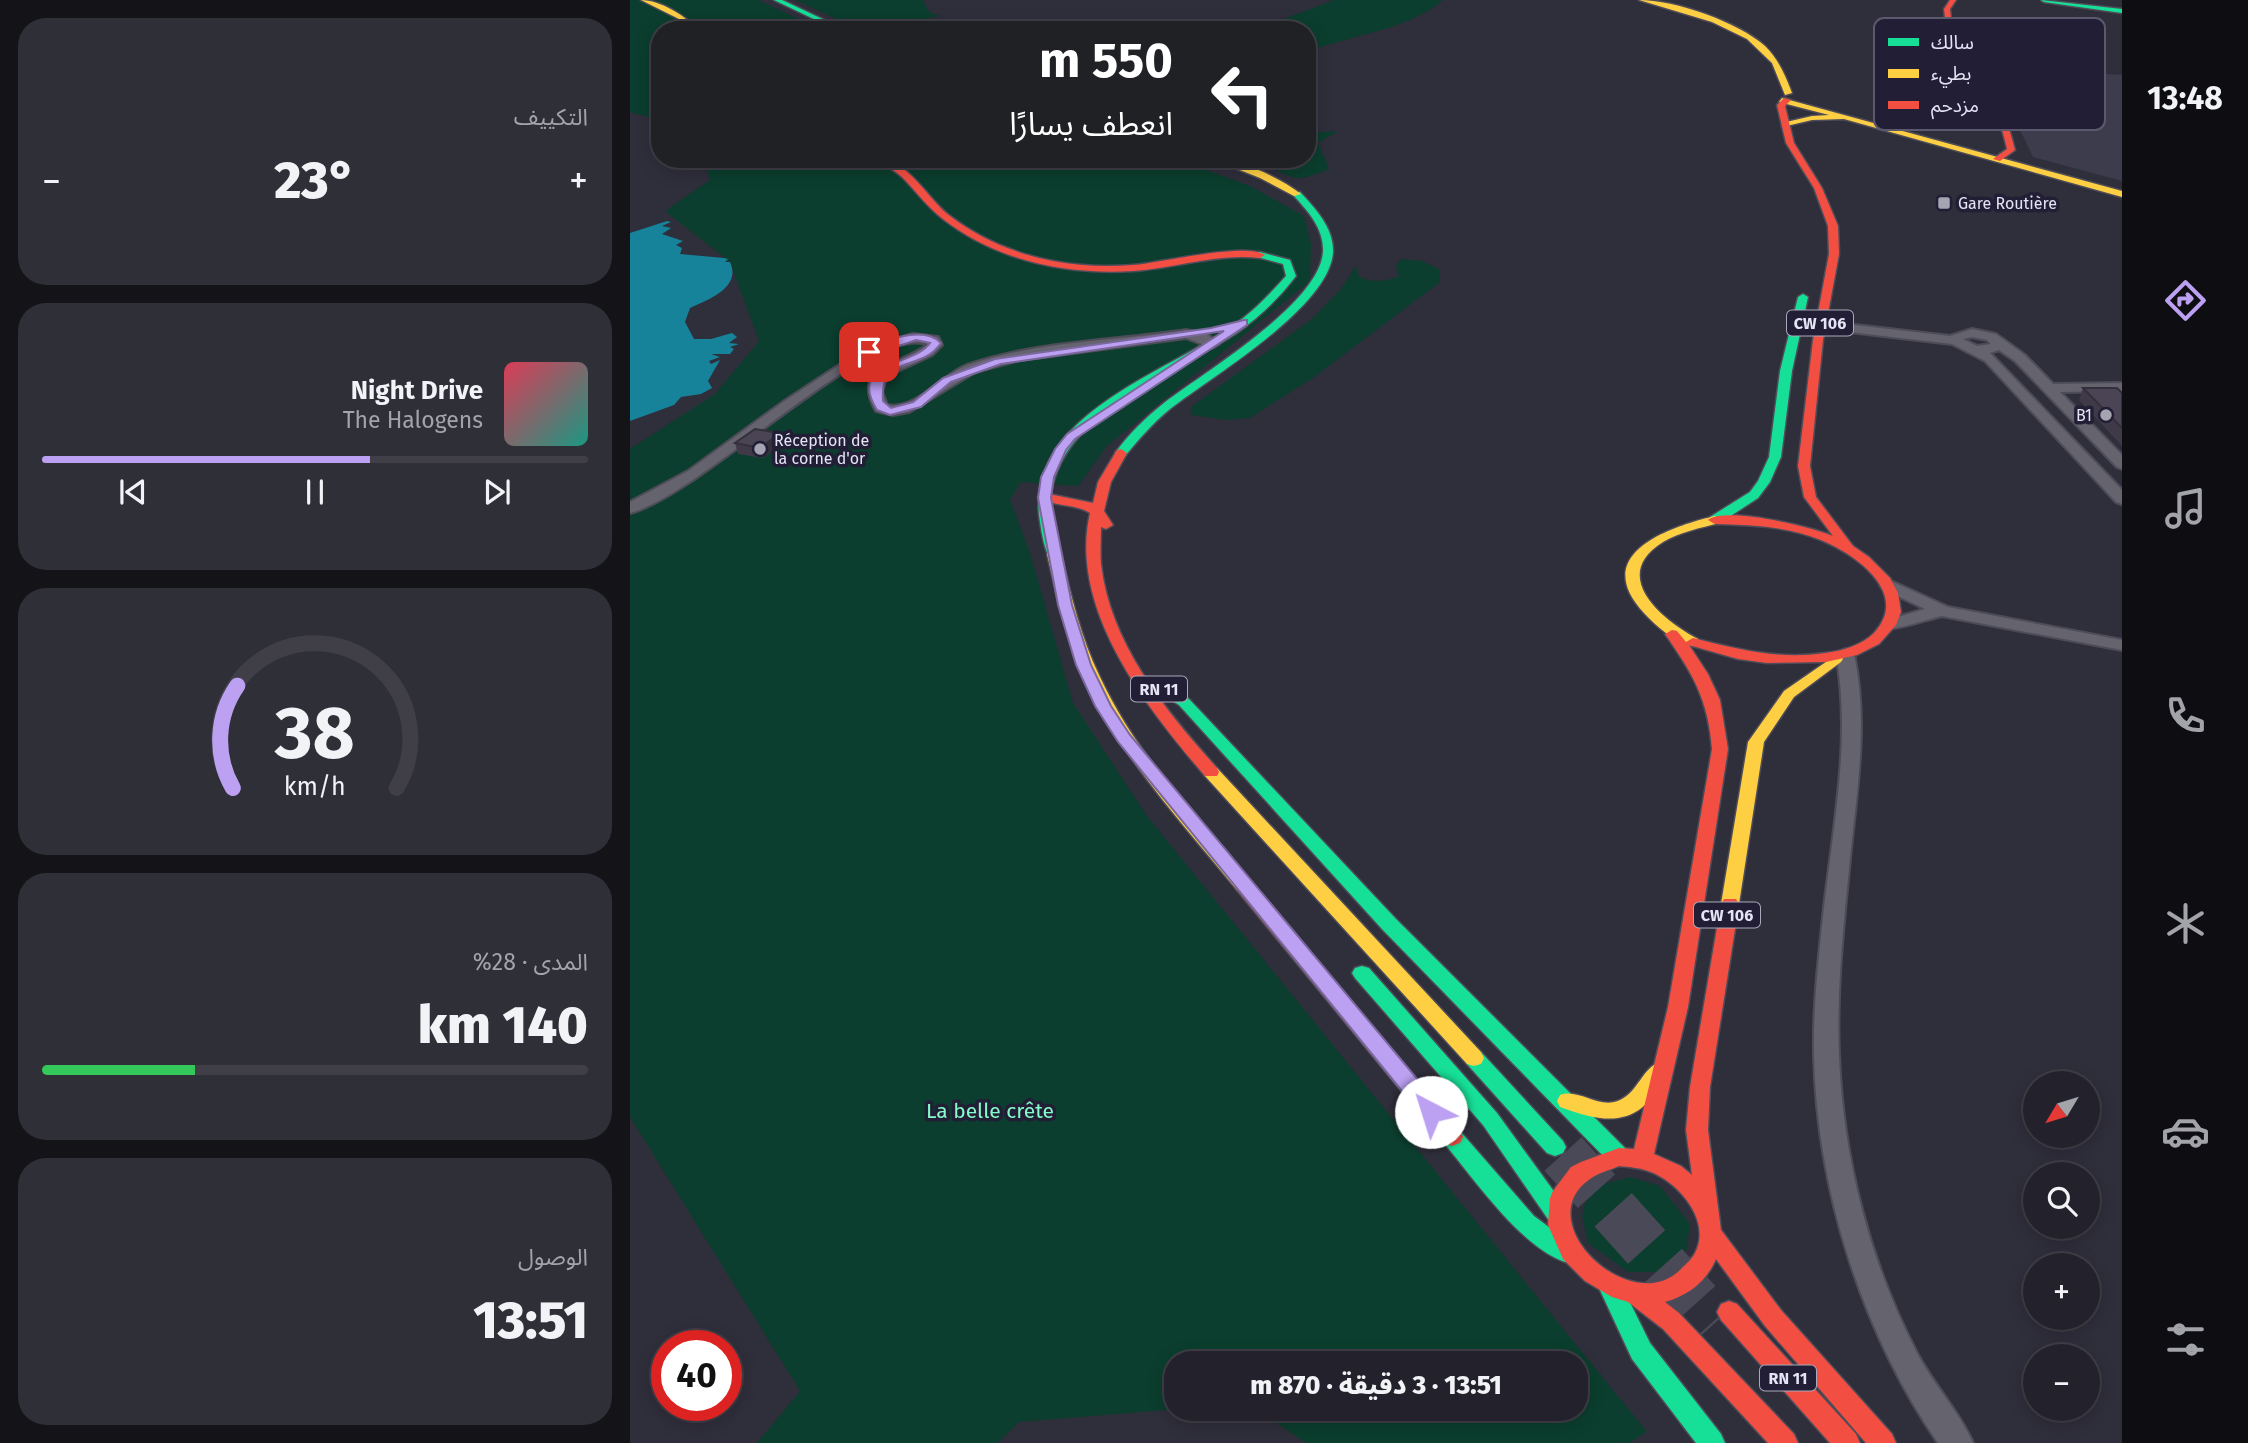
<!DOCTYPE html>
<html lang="ar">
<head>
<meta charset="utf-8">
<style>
  :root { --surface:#23222c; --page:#2f2f38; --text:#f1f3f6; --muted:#a3a4a9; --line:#403f48; --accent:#bca0f2 }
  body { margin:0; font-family:"Fira Sans","Noto Sans Arabic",sans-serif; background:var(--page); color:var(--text); direction:rtl; height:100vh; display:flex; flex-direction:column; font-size:26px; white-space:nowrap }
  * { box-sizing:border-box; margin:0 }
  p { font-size:23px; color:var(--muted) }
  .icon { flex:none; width:38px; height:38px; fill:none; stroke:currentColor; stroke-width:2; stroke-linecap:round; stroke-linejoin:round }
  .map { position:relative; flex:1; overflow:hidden; direction:ltr }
  .details { display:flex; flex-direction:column; gap:18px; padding:18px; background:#131318; width:630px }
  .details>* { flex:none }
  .hud { position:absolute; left:21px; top:21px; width:665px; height:147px; border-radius:28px; box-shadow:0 4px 18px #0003,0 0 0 2px var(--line); direction:rtl; background:#202124; color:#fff; overflow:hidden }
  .needle { width:46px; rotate:232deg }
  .controls { position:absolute; left:1393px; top:1071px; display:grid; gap:14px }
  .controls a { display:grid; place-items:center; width:77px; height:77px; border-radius:50%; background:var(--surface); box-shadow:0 4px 18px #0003,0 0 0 2px var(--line); font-size:35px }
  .speed { position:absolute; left:21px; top:1330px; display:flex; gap:14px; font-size:35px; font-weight:700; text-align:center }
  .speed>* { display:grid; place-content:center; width:91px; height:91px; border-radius:50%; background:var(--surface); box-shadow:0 4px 18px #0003,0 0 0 2px var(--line); line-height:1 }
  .speed .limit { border:10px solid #d22; background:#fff; color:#111 }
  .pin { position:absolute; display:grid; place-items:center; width:60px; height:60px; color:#fff; margin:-30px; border-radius:14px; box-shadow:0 4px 10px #0006 }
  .me { position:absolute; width:77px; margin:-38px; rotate:320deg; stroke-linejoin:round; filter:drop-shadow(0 0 5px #0008) }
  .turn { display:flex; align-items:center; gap:24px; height:147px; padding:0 28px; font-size:32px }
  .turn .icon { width:91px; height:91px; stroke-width:2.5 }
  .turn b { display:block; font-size:49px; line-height:60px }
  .big { font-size:52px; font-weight:800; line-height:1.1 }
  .details .widget { flex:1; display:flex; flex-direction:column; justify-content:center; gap:10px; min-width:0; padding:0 24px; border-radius:28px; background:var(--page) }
  .details .dial { align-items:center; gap:0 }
  .dial svg { height:182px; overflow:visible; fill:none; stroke:var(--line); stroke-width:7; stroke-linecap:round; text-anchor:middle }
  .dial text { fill:var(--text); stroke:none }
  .song { display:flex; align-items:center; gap:21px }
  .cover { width:84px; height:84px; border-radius:10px; background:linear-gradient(135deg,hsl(350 70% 55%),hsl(170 70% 35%)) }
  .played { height:7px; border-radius:4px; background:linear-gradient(90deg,var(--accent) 60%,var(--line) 60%) }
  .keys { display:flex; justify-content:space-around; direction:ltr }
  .heat { display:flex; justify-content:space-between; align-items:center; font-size:38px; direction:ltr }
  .charge { height:10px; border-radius:5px; background:linear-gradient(90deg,#34c759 28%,var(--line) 0) }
  .trip { position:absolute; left:534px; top:1351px; width:424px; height:70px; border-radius:28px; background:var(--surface); box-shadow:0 4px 18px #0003,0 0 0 2px var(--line); font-weight:800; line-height:70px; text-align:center; direction:rtl }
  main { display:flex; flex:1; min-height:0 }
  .menu { display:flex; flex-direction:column; width:126px; justify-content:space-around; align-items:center; background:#0e0e12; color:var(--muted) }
  .menu .icon { width:49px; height:49px }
  .menu .on { color:var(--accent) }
  .menu b { font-size:32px; color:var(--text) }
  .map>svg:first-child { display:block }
</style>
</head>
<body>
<main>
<nav class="menu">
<b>13:48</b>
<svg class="icon on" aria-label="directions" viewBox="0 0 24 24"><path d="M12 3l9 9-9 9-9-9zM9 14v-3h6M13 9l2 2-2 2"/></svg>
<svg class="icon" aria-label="music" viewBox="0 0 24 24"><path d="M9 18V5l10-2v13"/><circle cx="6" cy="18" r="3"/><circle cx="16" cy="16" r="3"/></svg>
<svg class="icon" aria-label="phone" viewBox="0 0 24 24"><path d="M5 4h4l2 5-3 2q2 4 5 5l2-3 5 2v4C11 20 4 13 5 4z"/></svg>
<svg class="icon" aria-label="climate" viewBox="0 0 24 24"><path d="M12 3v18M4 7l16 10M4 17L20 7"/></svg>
<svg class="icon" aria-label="car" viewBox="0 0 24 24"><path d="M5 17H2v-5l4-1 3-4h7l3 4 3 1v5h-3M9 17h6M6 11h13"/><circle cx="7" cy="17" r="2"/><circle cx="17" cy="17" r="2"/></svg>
<svg class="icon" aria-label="filters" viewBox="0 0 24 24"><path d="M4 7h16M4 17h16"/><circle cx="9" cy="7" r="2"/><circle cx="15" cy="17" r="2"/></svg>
</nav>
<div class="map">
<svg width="1492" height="1443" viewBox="0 0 1492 1443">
  <rect width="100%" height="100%" fill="#2f2e3b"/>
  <path fill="#3d3c4c" d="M1368 66 1492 75V181L1403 157 1379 107 1395 108 1379 106Z"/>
  <path fill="#0b3e2e" d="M0 0H128L193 30H30V120L0 112Z
    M165 0H293L299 12 310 16 231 30Z
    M704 0H813C777 31 722 34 677 52V30H625Z
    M708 131 688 143 699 169C674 179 669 182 647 171 638 166 631 167 622 159H677V133Z
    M74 159H547L620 186 674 216 681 244 680 281 477 446 448 486 391 482 380 499 400 553 443 703 517 816 1017 1432 999 1443H676L626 1409H945V1363H546L548 1409 389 1422 367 1443H127L170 1391 0 1117V449L85 394 129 341 100 262 35 211 80 180Z
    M771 259 792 261 809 269 810 282 683 378 620 418 596 420 562 415 561 407 682 319 711 289 726 266 729 277C744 283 753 282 769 276L766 266Z
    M1001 1177 1030 1186 1060 1224 1056 1253 1032 1272H998L958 1243 952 1216 955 1203 973 1184Z"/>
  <path fill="#16839b" d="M37 221 41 222 32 226 41 228 32 234 53 241 46 245 52 248 50 254 94 258 98 259 95 262H100C112 288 77 300 60 308L55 322 64 339H81L102 333 107 337 99 343 109 344 100 347 104 349 100 354H81L90 357 79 361 81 364 90 360 78 381 82 388 71 394 51 397 44 405 0 421V233Z"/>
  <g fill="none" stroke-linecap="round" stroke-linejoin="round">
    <path stroke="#4a4957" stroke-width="50" stroke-dasharray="50 25" stroke-linecap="butt" d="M933 1154 1085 1323"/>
    <defs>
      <path id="street" d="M1190 321 1320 336 1342 329 1366 334 1395 355 1423 384 1492 383V391L1430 392 1492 455V469L1487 467 1385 361 1369 350 1360 353 1492 490V504L1486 502 1355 361 1322 344 1185 328V322ZM1342 337 1357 340 1361 344 1347 346 1333 339Z
        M556 330 577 334 589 344 582 348 556 338 390 360 345 372 279 412 263 415 246 411C219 363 274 366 298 344 236 324 74 494 0 513V502L58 471 153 402 220 358 252 343 283 334 308 337 312 345 302 355 257 376 252 392 257 405C286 411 311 375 337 365 407 341 484 341 556 330Z
        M1259 580 1318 607 1492 640V650L1312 616C1299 619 1263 631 1254 629L1251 625 1254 621 1295 609 1253 589 1250 585Z
        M1215 649 1224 654C1237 716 1229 777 1222 839 1215 911 1206 984 1209 1056 1213 1158 1240 1263 1287 1353 1303 1384 1329 1411 1343 1443H1308C1232 1332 1187 1190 1184 1055 1183 1009 1188 963 1193 917 1202 831 1222 741 1206 654Z"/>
      <path id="fast" d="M144 0H152L216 30H207Z
        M1411 0 1492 9V13L1414 2Z
        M664 192H670C685 208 704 228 703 252 700 307 581 377 540 409 523 423 509 439 495 456H487L485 453C499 434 515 418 534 403 573 373 691 303 693 251 694 229 678 211 664 196Z
        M630 252 660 260 666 276C649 298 631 316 608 332 548 373 447 405 424 480 416 503 424 531 431 554L424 558 419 557C413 545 411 529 409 515 399 415 535 373 601 327 623 312 639 295 656 276L653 264 627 257V253Z
        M1173 294 1178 297 1162 371 1151 457 1140 482 1128 498 1090 523H1080V517L1120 492 1128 481 1139 457 1150 371 1168 297Z
        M526 679 559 699 766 919 997 1150 1000 1157 997 1164 989 1166 981 1164 752 929 549 705 521 687 518 684 521 681Z
        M732 966 739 968 867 1113 936 1208 939 1215 936 1222 928 1225 920 1222 853 1125 725 978 722 973 725 968Z
        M844 1050 851 1052 933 1141 936 1147 933 1153 925 1156 917 1153 837 1064 834 1058 837 1052Z
        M822 1128 830 1131 904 1216 943 1245 946 1252 943 1259 935 1262C890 1246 845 1180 814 1143L811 1137 814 1131Z
        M981 1277 989 1280 1020 1343 1091 1434 1095 1443H1066L1002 1359 969 1288 973 1280Z"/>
      <path id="slow" d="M11 0C30 0 56 16 68 30H61L55 22Z
        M1009 0C1045 0 1108 22 1135 46 1149 60 1155 75 1162 93L1155 95 1142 63 1117 39 1082 22Z
        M1152 98 1492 191V197L1214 119 1182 120 1152 127V123L1182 116 1199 115 1149 102Z
        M582 159C610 159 649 177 671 194L664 196 630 178Z
        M1085 516 1092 520 1090 523C1070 528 1050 532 1033 542 978 576 1033 621 1068 639L1070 642 1068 645 1063 646C1044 642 1027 627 1014 613 959 554 1039 527 1085 516Z
        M424 550 431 554C441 596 451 638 470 677 506 754 565 816 619 880L622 885 619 890H607C551 822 491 757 454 677 436 638 427 596 417 554Z
        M1206 655 1211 656 1213 659 1211 662 1164 697 1134 742 1109 904 1106 909H1094L1091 904 1118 742 1154 691Z
        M581 767 587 768 851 1052 854 1058 851 1064 844 1066 837 1064 575 776 573 772 575 768Z
        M1030 1062 1037 1064 1040 1070C1012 1125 983 1127 930 1107L927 1101 930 1095C949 1088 969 1110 990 1100 1008 1092 1013 1067 1030 1062Z"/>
      <path id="jam" d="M1320 0H1326L1320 9 1321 18C1346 61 1374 101 1385 150L1370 161 1363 159 1377 149C1367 100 1339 61 1315 18L1314 9Z
        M1154 98 1161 100 1155 106 1164 143 1192 188 1208 226 1209 254 1193 340 1180 466 1186 497 1223 546 1239 557 1260 578 1268 593 1271 612 1266 625 1249 644 1227 655 1196 662 1137 663 1108 659 1059 645 1078 674 1090 700 1098 749 1058 1007 1024 1154 1051 1166 1062 1175 1056 1130 1060 1087 1091 904 1094 899H1106L1109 904 1080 1087 1078 1130 1091 1230 1151 1310 1262 1434 1266 1443H1236L1135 1326 1086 1259C1076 1282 1059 1295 1035 1302L1049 1313 1164 1434 1168 1443H1138L1033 1329 998 1302 982 1297 955 1281 933 1259 918 1225 920 1198 923 1191 941 1167 951 1162 989 1148 1004 1149 1038 1007 1082 749C1078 699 1063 674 1035 634L1042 630 1047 631 1056 642 1063 638C1107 649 1149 660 1195 653 1212 651 1232 645 1244 633 1281 593 1225 554 1191 540 1157 526 1121 525 1085 524L1078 520C1096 506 1182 527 1203 536L1174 497 1168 466 1183 340 1199 254 1198 226 1184 188 1156 143 1147 105ZM989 1166C1000 1167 1011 1168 1021 1172 1049 1183 1082 1221 1065 1253 1062 1259 1056 1264 1051 1269 1002 1320 897 1222 960 1179 968 1173 980 1170 989 1166Z
        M246 159C279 159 296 198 320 216 350 239 386 254 423 261 449 266 476 267 503 265 531 263 615 242 635 255L630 258C588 253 546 268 503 271 437 275 367 261 313 219 297 207 286 191 272 177 264 170 255 165 246 159Z
        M491 449 497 453 481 482 474 511 483 525 476 529 471 527C471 539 470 552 471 564 480 644 536 711 587 768L589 772 587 776H575C517 708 438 609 460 513 444 503 422 507 408 497L414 493 463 503 468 482 487 450Z
        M613 879 619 880 830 1131 833 1137 830 1143 822 1146 814 1143 607 890 604 885 607 880Z
        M1099 1301 1107 1304 1226 1434 1230 1443H1200L1091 1320 1087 1312 1091 1304Z"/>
    </defs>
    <use href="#street" stroke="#4e4c58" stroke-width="4"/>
    <use href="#fast" stroke="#4e4c58" stroke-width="3"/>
    <use href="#slow" stroke="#4e4c58" stroke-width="3"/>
    <use href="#jam" stroke="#4e4c58" stroke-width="3"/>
    <use href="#street" fill="#64636e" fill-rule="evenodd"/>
    <use href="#fast" fill="#16e098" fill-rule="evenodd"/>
    <use href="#slow" fill="#ffcf43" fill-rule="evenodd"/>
    <use href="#jam" fill="#f24e42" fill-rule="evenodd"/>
  </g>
  <path fill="#403a48" d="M1453 388 1492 393V446L1449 400Z
    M150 433 153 444 133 458 108 454 105 443Z"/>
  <path fill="#34303b" d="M150 433 153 444 133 458 130 448Z"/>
  <path fill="#4b4454" stroke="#34303b" stroke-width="2" d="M1453 388H1487L1492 393V428Z
    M125 429 150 433 130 448 105 443Z"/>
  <path fill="#bca0f2" stroke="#7a689d" stroke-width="2" d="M614 320H617V325L445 439 436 450 424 477 421 498 442 605 461 665 481 706 500 735 809 1105 812 1112 809 1118 801 1120 794 1118 488 742 465 706 446 665 428 605 408 498 411 477 425 449 437 434 594 331 371 364 321 382 291 407 260 415 247 410C216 361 285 366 300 343L286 340 239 356 234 352C251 340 294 325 311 343 291 373 249 353 253 401L261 408 283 402 313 378 365 359 581 328Z"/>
  <g fill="#a5a4b3" stroke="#211e36" stroke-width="2.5">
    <rect x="1307" y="196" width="14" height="14" rx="3.5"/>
    <circle cx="1476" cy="415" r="7"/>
    <circle cx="130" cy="449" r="7"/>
  </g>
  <g text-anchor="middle" stroke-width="7" stroke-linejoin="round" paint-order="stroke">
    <g font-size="16" fill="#e5e4f4" stroke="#211e36" text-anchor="start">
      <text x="1328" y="209">Gare Routière</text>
      <text x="1462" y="421" text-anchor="end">B1</text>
      <text x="144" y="446">Réception de<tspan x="144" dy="18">la corne d'or</tspan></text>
    </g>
    <g fill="#211e36" stroke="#aaa9bb" stroke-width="2">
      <rect x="1157" y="310.5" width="66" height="25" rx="5"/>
      <rect x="501" y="676.5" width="56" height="25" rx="5"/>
      <rect x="1064" y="902.5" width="66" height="25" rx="5"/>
      <rect x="1130" y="1365.5" width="56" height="25" rx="5"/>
    </g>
    <g font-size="16" font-weight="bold" fill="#e5e4f4">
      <text x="1190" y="329">CW 106</text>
      <text x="529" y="695">RN 11</text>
      <text x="1097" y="921">CW 106</text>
      <text x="1158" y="1384">RN 11</text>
    </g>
    <g font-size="21" fill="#84fcc9" stroke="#211e36">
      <text x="360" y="1118">La belle crête</text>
    </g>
  </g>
  <rect x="1244" y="18" width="231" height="112" rx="10" fill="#211e36" stroke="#5c596f" stroke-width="2"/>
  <rect x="1258" y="38" width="31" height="8" fill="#16e098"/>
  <rect x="1258" y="69" width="31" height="9" fill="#ffcf43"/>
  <rect x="1258" y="101" width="31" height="8" fill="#f24e42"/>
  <g font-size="19" fill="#e5e4f4">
    <text x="1301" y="49">سالك</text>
    <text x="1301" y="80">بطيء</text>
    <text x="1301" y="112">مزدحم</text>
  </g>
</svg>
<div class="controls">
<a><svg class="needle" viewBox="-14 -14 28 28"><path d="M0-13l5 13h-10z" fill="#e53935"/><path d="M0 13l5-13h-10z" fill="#a3a4a9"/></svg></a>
<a><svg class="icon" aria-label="search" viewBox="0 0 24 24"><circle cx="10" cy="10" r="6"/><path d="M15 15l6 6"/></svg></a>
<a>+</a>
<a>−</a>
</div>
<div class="speed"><div class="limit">40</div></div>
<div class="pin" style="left:239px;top:352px;background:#d93025"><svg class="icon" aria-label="arrive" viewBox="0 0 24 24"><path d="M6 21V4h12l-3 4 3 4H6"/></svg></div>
<svg class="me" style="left:801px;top:1112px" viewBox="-20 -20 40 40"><circle r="19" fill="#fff"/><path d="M0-13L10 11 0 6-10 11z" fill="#bca0f2"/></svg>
<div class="trip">13:51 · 3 دقيقة · 870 m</div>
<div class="hud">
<div class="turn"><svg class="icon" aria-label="left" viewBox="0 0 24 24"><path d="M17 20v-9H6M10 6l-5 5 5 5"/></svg><div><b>550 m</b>انعطف يسارًا</div></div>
</div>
</div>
<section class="details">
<div class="widget"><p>التكييف</p>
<div class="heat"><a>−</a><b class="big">23°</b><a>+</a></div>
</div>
<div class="widget">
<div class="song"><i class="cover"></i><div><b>Night Drive</b><p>The Halogens</p></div></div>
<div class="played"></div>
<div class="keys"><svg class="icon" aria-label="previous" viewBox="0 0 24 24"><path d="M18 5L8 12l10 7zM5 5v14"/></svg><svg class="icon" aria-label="pause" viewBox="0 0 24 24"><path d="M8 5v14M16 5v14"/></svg><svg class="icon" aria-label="next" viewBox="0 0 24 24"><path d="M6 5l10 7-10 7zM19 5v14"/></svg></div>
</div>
<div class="widget dial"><svg viewBox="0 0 100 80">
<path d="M14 69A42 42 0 1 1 86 69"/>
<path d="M14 69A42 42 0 0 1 16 24" stroke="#bca0f2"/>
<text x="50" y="56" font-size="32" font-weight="700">38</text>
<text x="50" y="72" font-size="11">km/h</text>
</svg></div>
<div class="widget"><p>المدى · 28%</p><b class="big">140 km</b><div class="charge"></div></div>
<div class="widget"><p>الوصول</p><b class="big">13:51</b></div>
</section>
</main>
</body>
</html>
